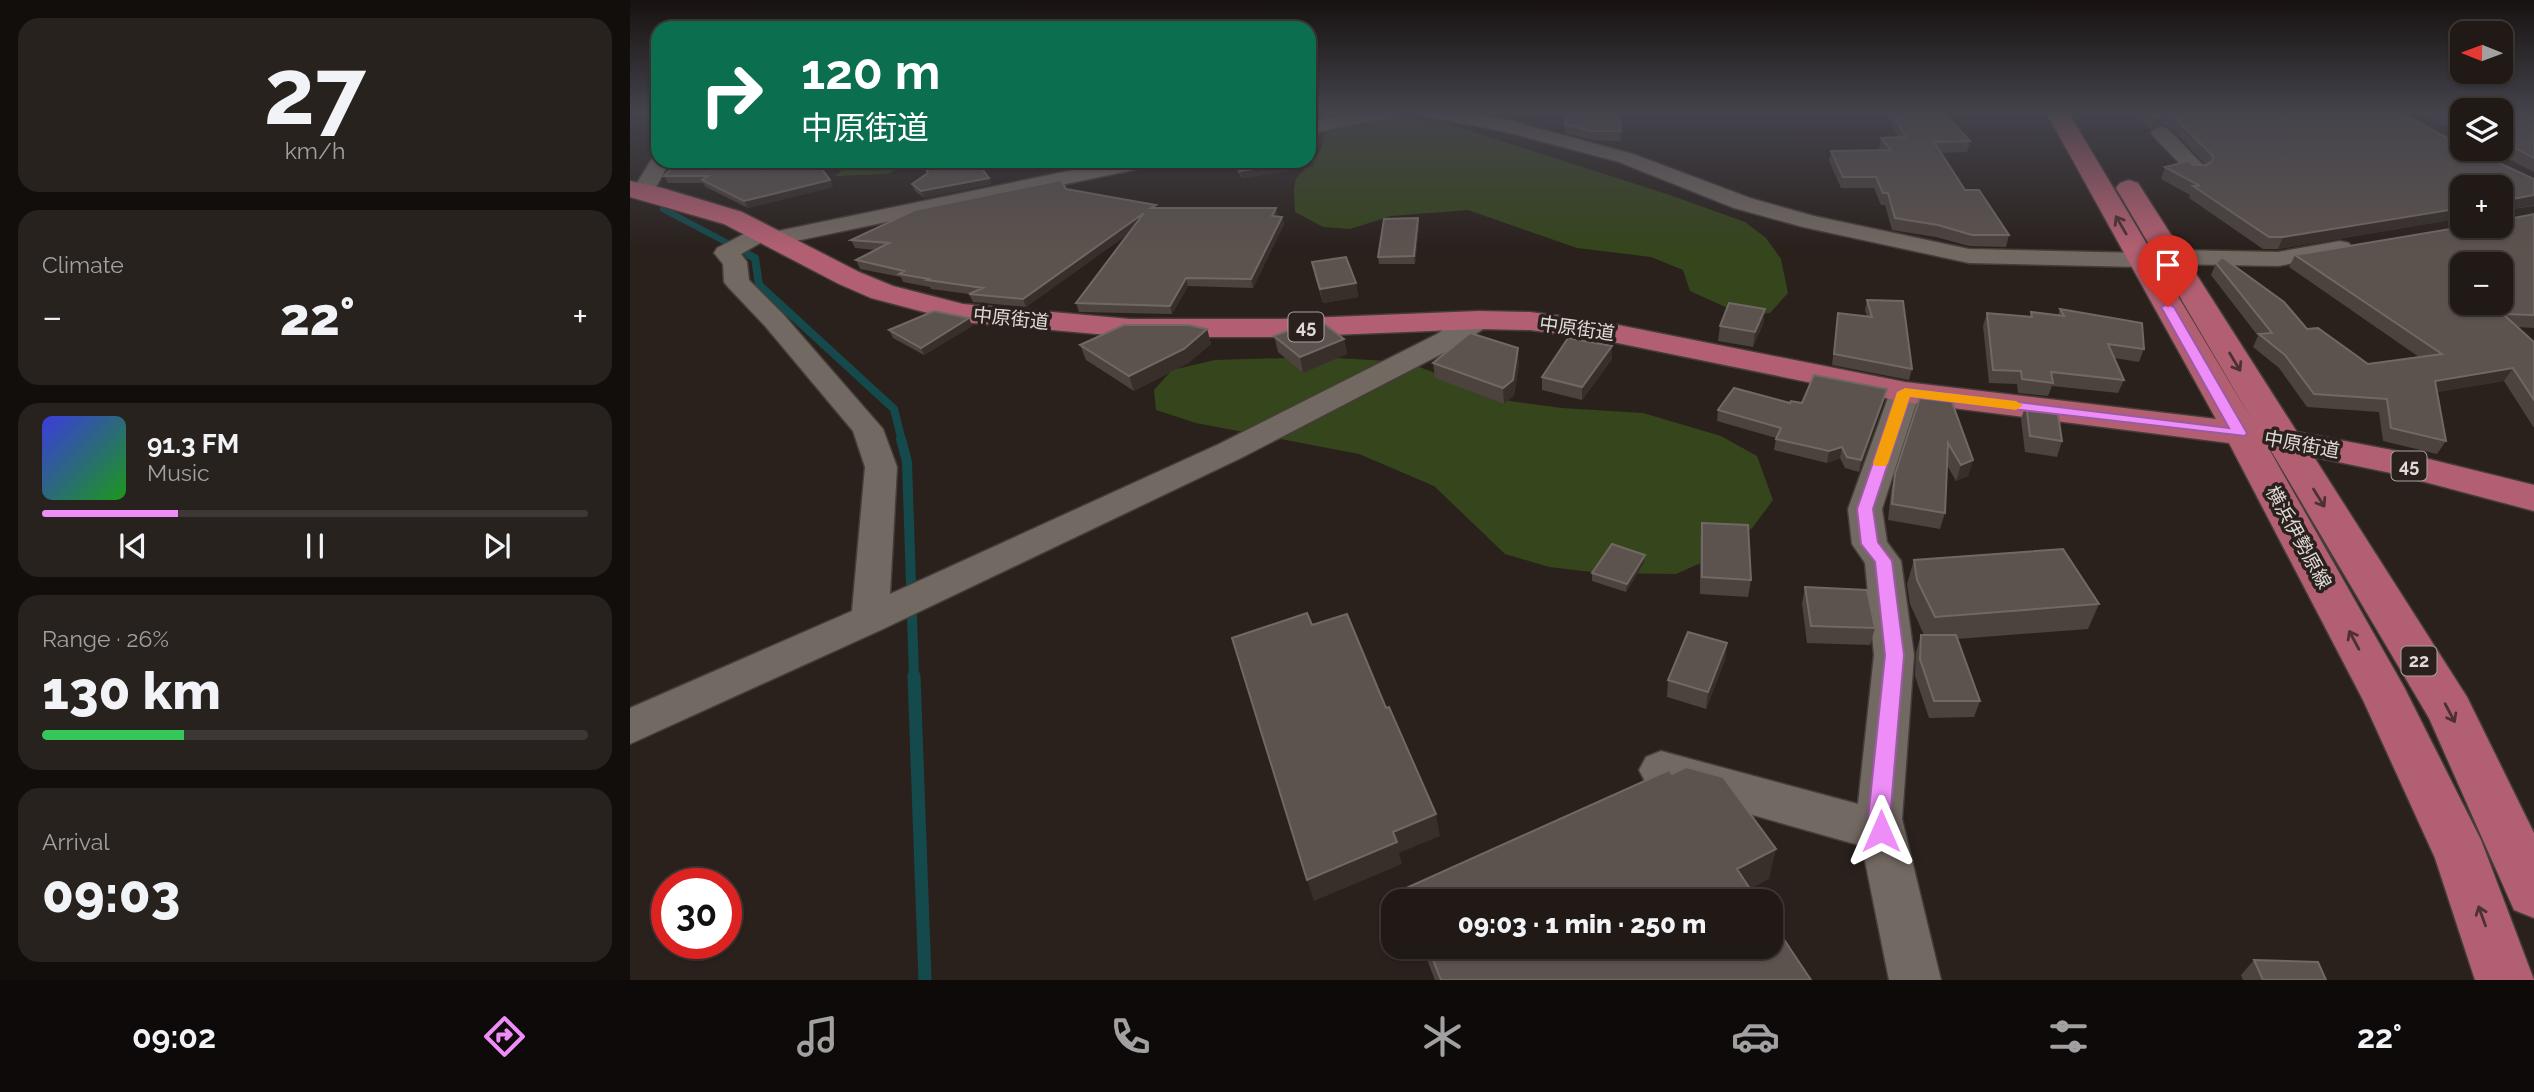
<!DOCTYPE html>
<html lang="en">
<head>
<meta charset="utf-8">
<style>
  :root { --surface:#201916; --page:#28221f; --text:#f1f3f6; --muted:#a2a0a1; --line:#3d3835; --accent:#ee8cf8 }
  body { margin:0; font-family:Raleway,"Noto Sans JP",sans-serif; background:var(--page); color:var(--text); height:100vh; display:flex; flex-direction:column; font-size:26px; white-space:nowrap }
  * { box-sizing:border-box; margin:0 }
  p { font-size:23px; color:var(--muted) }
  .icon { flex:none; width:38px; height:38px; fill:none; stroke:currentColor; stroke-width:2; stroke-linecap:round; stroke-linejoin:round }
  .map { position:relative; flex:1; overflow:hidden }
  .side { display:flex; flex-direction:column; gap:18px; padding:18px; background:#120e0c; width:630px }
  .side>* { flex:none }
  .banner { position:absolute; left:21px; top:21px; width:665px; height:147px; border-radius:21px; box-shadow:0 2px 5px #0004,0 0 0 2px var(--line); background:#0b6e4f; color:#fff; overflow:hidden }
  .needle { width:46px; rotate:271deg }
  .fabs { position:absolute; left:1820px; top:21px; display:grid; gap:14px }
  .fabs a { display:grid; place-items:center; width:63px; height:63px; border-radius:14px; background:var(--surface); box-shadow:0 2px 5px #0004,0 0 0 2px var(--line); font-size:35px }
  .speed { position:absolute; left:21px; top:868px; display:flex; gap:14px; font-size:35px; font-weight:700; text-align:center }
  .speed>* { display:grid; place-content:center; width:91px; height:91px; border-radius:50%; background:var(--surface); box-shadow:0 2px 5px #0004,0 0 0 2px var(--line); line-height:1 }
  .speed .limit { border:10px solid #d22; background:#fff; color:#111 }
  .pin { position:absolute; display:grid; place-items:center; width:60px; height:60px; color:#fff; margin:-72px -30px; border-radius:50% 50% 50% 0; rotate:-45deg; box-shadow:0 0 7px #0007 }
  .pin .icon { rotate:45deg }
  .me { position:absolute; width:77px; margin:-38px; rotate:0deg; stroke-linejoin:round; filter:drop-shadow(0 0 5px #0008) }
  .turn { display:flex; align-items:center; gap:24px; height:147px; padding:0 35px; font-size:32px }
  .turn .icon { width:91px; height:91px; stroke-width:2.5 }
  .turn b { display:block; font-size:49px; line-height:60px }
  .big { font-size:52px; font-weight:800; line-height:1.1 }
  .side .tile { flex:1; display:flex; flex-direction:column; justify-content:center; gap:10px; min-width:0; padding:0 24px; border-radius:21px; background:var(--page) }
  .side .dial { align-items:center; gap:0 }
  .dial b { font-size:91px; line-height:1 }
  .song { display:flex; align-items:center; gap:21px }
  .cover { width:84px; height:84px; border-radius:10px; background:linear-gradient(135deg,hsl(240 70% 55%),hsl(120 70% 35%)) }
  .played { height:7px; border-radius:4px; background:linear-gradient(90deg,var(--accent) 25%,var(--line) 25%) }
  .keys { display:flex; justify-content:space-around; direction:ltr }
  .heat { display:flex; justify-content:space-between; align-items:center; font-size:38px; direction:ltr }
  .charge { height:10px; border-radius:5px; background:linear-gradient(90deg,#34c759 26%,var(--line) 0) }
  .trip { position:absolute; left:751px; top:889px; width:402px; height:70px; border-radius:21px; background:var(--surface); box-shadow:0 2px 5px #0004,0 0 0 2px var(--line); font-weight:800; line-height:70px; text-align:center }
  .dock { display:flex; height:112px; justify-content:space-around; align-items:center; background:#0d0a09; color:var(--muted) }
  .dock .icon { width:49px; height:49px }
  .dock .active { color:var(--accent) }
  .dock b { font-size:32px; color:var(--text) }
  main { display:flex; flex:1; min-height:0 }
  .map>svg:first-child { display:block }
</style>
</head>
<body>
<main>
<section class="side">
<div class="tile dial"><b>27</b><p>km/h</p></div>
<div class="tile"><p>Climate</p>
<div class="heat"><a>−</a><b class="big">22°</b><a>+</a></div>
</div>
<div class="tile">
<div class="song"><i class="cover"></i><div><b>91.3 FM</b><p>Music</p></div></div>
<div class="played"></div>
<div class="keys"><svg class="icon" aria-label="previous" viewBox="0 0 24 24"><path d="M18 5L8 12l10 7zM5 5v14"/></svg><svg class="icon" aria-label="pause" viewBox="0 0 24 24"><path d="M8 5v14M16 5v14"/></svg><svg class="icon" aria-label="next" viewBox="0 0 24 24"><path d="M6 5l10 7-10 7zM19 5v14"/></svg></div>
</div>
<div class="tile"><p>Range · 26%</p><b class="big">130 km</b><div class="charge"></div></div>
<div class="tile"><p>Arrival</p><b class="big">09:03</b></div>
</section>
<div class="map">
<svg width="1904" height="980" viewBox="0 0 1904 980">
  <rect width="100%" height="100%" fill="#2a211d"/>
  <path fill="#35451c" d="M688 112H744L756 117 812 122 1040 195 1115 222 1136 238 1151 259 1158 293 1140 313 1115 316 1060 291 1053 270 1021 257 947 248 838 210 761 216 720 229 693 227 665 212C662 167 666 184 688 154 694 146 695 131 697 122Z
    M223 161H285L257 174 205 176Z
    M688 357 776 362 880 401 932 408 1013 413 1091 436 1127 456 1143 500 1123 527 1098 551 1046 574 970 573 919 567 875 554 804 486 729 454 566 423 526 410 524 390 542 370 585 360Z"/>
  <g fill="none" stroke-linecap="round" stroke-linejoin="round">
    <path stroke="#154a4d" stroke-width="6" d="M33 209 122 256"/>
    <path stroke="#154a4d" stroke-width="8" d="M119 255 125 258 129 285 264 409 272 441"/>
    <path stroke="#154a4d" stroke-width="10" d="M271 439 277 462 284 677"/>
    <path stroke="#154a4d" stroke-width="13" d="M284 676 295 980"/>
    <defs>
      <path id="minor" d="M730 112H767L764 116 679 134V122Z
        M793 112H833L881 121 1003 154 1120 198 1184 216 1339 249 1511 253 1520 255 1523 260 1520 265 1511 267 1339 263 1173 227 1104 208 989 162 872 131 796 116Z
        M1531 127 1538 129 1573 165 1577 169 1573 173H1559L1524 137 1521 133 1524 129Z
        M28 155V161H40L24 191 21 196H5L2 191 23 157Z
        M487 161H527L524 165 517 167 142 246 132 242 111 254 117 262 119 280 153 314 253 429 267 467 260 594 589 444 807 334C823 324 839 309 858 314L862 320 858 326 827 346 611 458 253 629 0 744V708L222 611 235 467 223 431 135 326 98 287 94 282 93 264 84 253 87 248 131 225 139 227 143 232Z
        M1710 241 1719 243 1722 248 1719 253 1648 266 1542 264 1533 262 1530 257 1533 252 1542 250 1648 252Z
        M1275 383 1285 386 1290 392 1252 509 1257 542 1271 561 1284 655 1272 819 1311 980H1259L1232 846 1031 789 1016 783 1009 770 1016 757 1031 751 1228 804 1244 655 1235 563 1222 544 1218 509 1260 392 1265 386Z"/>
      <path id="major" d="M1416 112H1438L1625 425 1486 188 1490 183 1499 180 1508 183 1667 432 1762 450 1904 485V511L1761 473 1684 457 1837 697 1904 833V918L1884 910 1799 718 1640 449H1639L1774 687 1851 840 1904 980H1845L1805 858 1733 700 1599 443 1275 402 968 339 900 330 849 329 652 337H500L332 322 241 298 209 284 94 224 0 197V181L32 188 112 212 229 272 263 286 333 304 500 319H652L849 311 900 312 968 321 1275 382 1586 419Z"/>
    </defs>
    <use href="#minor" stroke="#443d39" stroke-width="3"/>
    <use href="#major" stroke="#443d39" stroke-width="3"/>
    <use href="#minor" fill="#736963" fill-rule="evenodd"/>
    <use href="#major" fill="#b26071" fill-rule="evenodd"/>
  </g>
  <path fill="#4c423e" d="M1257 112H1361L1360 115 1314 113 1340 141 1337 152 1310 153 1335 190 1379 235 1376 247 1339 246 1306 237 1262 230 1255 205H1251L1244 188H1211L1199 161 1201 151 1250 150 1249 149 1251 138 1268 137 1257 117Z
    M1502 112H1770L1832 146 1904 179V206L1876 210 1873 216 1879 219 1904 214V328L1888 327 1904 342V428L1874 381 1807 392 1816 441 1807 454 1753 441 1749 412 1677 407 1649 368 1623 347 1628 336 1581 275 1586 263 1677 329 1738 364 1789 357 1659 267 1665 255 1871 226V187H1832V220V218L1648 249H1633L1559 198 1560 195 1531 179 1535 167 1563 165H1576L1540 127 1530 124 1521 129Z
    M1790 112H1832V135Z
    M1871 112H1904V172L1858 149H1871Z
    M935 124 991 131V141L962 140 935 133Z
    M49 161 200 180 203 187 118 208 76 187 73 183H38L34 176Z
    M600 161H682L684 167 612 178Z
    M359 178 361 184 294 198 285 191 282 184Z
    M436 189 527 208 648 216 647 217H652L654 224 623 288 558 286 542 314 449 312 446 303 498 234 396 307 343 302 339 294 301 289 300 287 273 282 271 277 230 269 226 260 246 250 225 248 221 240Z
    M788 218 789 225 785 264H749L748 257Z
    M682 262 726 283 728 297 693 303 685 277Z
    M1237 300 1282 369 1279 380 1202 365 1208 313 1237 316 1235 310Z
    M1135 309 1133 324 1123 347 1088 341 1090 326Z
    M1430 309 1514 349 1509 362 1484 358 1494 380 1488 393 1422 386 1418 396 1388 393 1387 384 1359 383 1353 326 1357 313 1400 316 1401 312 1428 315Z
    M339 318 342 326 294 355 263 338 259 330Z
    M577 329 581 344 558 363 504 391 456 360 450 345Z
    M644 336 714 339 717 354 673 373 648 352Z
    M982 346V359L952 400 912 390V377Z
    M803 363 889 364 884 395 874 404 805 378Z
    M1292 391 1343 460 1338 476 1326 481 1317 465 1315 513 1310 529 1258 520 1261 490 1265 474Z
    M1254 400 1229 472 1215 468 1210 458 1197 463 1144 450 1146 438 1087 421 1088 410 1160 403Z
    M1396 404 1432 441 1427 457 1395 452 1391 419Z
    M1072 523 1121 580 1118 597 1070 594V539Z
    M1015 555 1014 563 996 592 962 581V573Z
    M1284 560 1469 604 1458 629 1327 639 1350 701 1344 717 1299 718 1285 676 1286 652 1291 635H1294L1280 604 1277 584Z
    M1175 587 1245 628 1240 645 1177 643 1172 604Z
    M1097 643 1095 660 1076 709 1037 697 1038 680Z
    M792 947H1141L1181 980H805Z
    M1624 960 1696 980H1613L1611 975Z"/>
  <path fill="#382e2a" d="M1534 114 1530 124 1521 129 1525 118Z
    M682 161 684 167 612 178 610 171Z
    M359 178 361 184 294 198 291 191Z
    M200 180 203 187 118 208 114 201Z
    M1904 195V205L1871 211 1877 200Z
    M646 208 648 216 644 224 642 216Z
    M1832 208V218L1648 249 1653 237Z
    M514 213 516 221 396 307 393 299Z
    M652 217 654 224 623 288 621 279Z
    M788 218 789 225 785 264 784 256Z
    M556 278 558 286 542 314 540 306Z
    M726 283 728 297 693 303 690 289Z
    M1135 309 1133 324 1123 347 1125 332Z
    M339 318 342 326 294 355 291 348Z
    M577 329 581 344 558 363 504 391 499 376Z
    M714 339 717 354 673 373 670 357Z
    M982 346V359L952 400V387Z
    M888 348 889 364 884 395 874 404 873 388Z
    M1883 368 1874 381 1796 394 1805 381Z
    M1257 389 1254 400 1229 472 1231 460Z
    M1212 447 1210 458 1197 463 1199 451Z
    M1343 460 1338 476 1326 481 1331 465Z
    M1015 555 1014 563 996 592 997 584Z
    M1097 643 1095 660 1076 709 1078 692Z
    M806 814 810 836 769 853 772 864 684 901 677 880 763 832Z
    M1146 849 1139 879 1102 899 1107 869Z"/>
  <path fill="#5c534e" stroke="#716864" stroke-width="2" fill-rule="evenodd" d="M937 112H989L991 131H962L935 124Z
    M1261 112H1313L1340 141 1304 142 1335 190H1349L1379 235H1342L1308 225 1265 218 1258 193H1253L1246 177H1213L1201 151 1261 150 1251 138 1276 137Z
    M1517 112H1770L1832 146V149H1839L1904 179V195L1877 200 1875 212 1871 213V187H1832V208L1653 237H1639L1563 186H1570L1535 167 1559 161 1563 165H1577L1583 160V156L1544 117 1534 114 1525 118Z
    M1814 112H1832V121Z
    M1871 112H1904V158L1871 141Z
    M679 153 682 161 610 171 603 161H679Z
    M49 161H186L200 180 114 201 72 180 78 176H34Z
    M316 161H346L359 178 291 191 282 184 298 173 295 167Z
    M431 180 436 189 526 205 521 208H646L642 216 652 217 621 279 556 278 540 306 446 303 514 213 393 299 339 294 353 288 297 280 299 279 269 274 274 271 226 260 259 243 221 240 285 210Z
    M1904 214V315L1873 314 1904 342V400L1883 368 1805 381 1816 441 1761 428 1757 399 1684 394 1655 355 1629 334 1642 333 1586 263 1592 257 1654 302 1677 329 1688 328 1738 364 1812 354 1665 255 1838 226H1871V215L1879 219ZM1832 264H1871V303H1832Z
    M788 218 784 256 748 257 754 219Z
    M716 257 726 283 690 289 682 262Z
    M1237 300 1273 301 1282 369 1204 354 1208 313 1242 317Z
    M1099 303 1135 309 1125 332 1090 326Z
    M1430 309 1512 323 1514 349 1478 344 1494 380 1421 372 1423 383 1392 379 1391 371 1363 370 1357 313 1402 317 1401 312 1434 316Z
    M304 311 339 318 291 348 259 330Z
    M678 323H693L714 339 670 357 644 336Z
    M494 325H558L577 329 554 349 499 376 450 345Z
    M840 333 888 348 883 380 873 388 803 363Z
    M938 338 982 346 952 387 912 377Z
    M1184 375 1257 389 1231 460 1217 457 1212 447 1199 451 1146 439 1151 428 1088 410 1104 388 1160 403 1161 401 1172 403Z
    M1292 391 1319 394 1343 460 1331 465 1318 443 1315 513 1262 504 1265 474Z
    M1396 404 1427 408 1432 441 1400 436Z
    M1072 523 1118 525 1121 580 1072 577Z
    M982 544 1015 555 997 584 962 573Z
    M1433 549 1469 604 1305 617 1287 580 1284 560Z
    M1175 587 1237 590 1245 628 1181 626Z
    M677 613 682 625 717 614 756 708 759 707 806 814 763 832 767 842 677 880 602 638Z
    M1058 632 1097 643 1078 692 1038 680Z
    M1291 635H1326L1350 701H1304L1290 659Z
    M1056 767 1093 777 1146 849 1107 869 1128 901H779L774 889 1039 770 1042 774Z
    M1141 920 1181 980H811L798 947H1141Z
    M1624 960 1688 962 1696 980H1633Z"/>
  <defs><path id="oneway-shaft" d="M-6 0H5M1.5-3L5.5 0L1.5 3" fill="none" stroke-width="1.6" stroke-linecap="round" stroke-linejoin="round" transform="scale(1.75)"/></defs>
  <g stroke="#4c3132">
    <use href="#oneway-shaft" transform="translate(1491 225) rotate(-120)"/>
    <use href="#oneway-shaft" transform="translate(1605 362) rotate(59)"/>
    <use href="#oneway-shaft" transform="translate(1689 498) rotate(58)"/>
    <use href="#oneway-shaft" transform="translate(1724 640) rotate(-118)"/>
    <use href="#oneway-shaft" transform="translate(1820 713) rotate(62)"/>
    <use href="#oneway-shaft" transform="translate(1852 916) rotate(-110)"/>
  </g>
  <linearGradient id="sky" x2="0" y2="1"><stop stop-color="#171210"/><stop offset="0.45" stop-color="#44434c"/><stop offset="1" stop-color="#44434c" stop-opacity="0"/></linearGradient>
  <rect width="1904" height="249" fill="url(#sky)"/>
  <path fill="#ee8cf8" stroke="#9b5ba1" stroke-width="2" d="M1538 304 1544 307 1617 433 1615 436 1280 397 1243 509 1248 542 1262 561 1274 655 1260 819 1262 831 1258 838 1251 841 1243 838 1238 819 1255 655 1245 562 1231 544 1227 509 1267 392 1275 388 1599 428 1531 307Z"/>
  <path fill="#f59e0b" d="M1275 388 1386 401 1393 405 1386 410 1280 397 1258 463 1256 466H1245L1243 463 1267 392Z"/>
  <g text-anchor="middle" stroke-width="7" stroke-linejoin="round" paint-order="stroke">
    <g fill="#2a211d" stroke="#a9a29f" stroke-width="2">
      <rect x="658.5" y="312.5" width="35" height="29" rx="5"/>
      <rect x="1761.5" y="451.5" width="35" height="29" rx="5"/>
      <rect x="1771.5" y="646.5" width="35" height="29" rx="5"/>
    </g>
    <g font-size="18" font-weight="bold" fill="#e0dad7">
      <text x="676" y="333">45</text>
      <text x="1779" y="472">45</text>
      <text x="1789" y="667">22</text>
    </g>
    <g font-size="19" fill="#e0dad7" stroke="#2a211d">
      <text transform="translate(381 318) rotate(6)" y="7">中原街道</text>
      <text transform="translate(947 328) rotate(8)" y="7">中原街道</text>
      <text transform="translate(1672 444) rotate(10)" y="7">中原街道</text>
      <text transform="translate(1669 537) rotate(61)" y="7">横浜伊勢原線</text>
    </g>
  </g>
</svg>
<div class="fabs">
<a><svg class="needle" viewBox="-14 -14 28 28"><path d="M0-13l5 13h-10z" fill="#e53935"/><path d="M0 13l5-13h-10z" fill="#a2a0a1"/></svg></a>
<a><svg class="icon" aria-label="layers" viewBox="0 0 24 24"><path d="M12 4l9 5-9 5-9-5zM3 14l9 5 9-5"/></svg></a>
<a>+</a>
<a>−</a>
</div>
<div class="speed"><div class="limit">30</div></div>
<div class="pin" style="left:1538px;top:307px;background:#d93025"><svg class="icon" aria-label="arrive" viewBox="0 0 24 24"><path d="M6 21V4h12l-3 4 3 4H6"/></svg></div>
<svg class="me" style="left:1251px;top:831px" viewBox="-20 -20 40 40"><path d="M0-17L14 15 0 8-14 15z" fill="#ee8cf8" stroke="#fff" stroke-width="4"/></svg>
<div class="trip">09:03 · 1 min · 250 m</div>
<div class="banner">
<div class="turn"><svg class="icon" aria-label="right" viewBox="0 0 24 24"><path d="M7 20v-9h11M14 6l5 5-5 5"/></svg><div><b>120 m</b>中原街道</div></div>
</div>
</div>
</main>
<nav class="dock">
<b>09:02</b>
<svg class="icon active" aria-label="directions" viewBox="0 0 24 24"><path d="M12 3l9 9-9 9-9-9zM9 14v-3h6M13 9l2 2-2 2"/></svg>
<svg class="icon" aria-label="music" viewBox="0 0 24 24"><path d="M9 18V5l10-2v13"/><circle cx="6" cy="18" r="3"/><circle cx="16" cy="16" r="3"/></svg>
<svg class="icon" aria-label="phone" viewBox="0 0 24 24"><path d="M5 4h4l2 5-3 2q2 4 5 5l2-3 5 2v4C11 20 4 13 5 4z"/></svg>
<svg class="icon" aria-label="climate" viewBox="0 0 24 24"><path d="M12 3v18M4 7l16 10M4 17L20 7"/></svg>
<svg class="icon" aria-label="car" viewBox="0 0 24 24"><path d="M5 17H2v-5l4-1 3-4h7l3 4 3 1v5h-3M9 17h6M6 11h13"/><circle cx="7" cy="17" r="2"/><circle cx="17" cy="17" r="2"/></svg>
<svg class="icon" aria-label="filters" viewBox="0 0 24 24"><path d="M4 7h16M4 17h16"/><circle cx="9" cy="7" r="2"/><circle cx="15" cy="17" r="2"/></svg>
<b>22°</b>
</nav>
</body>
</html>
